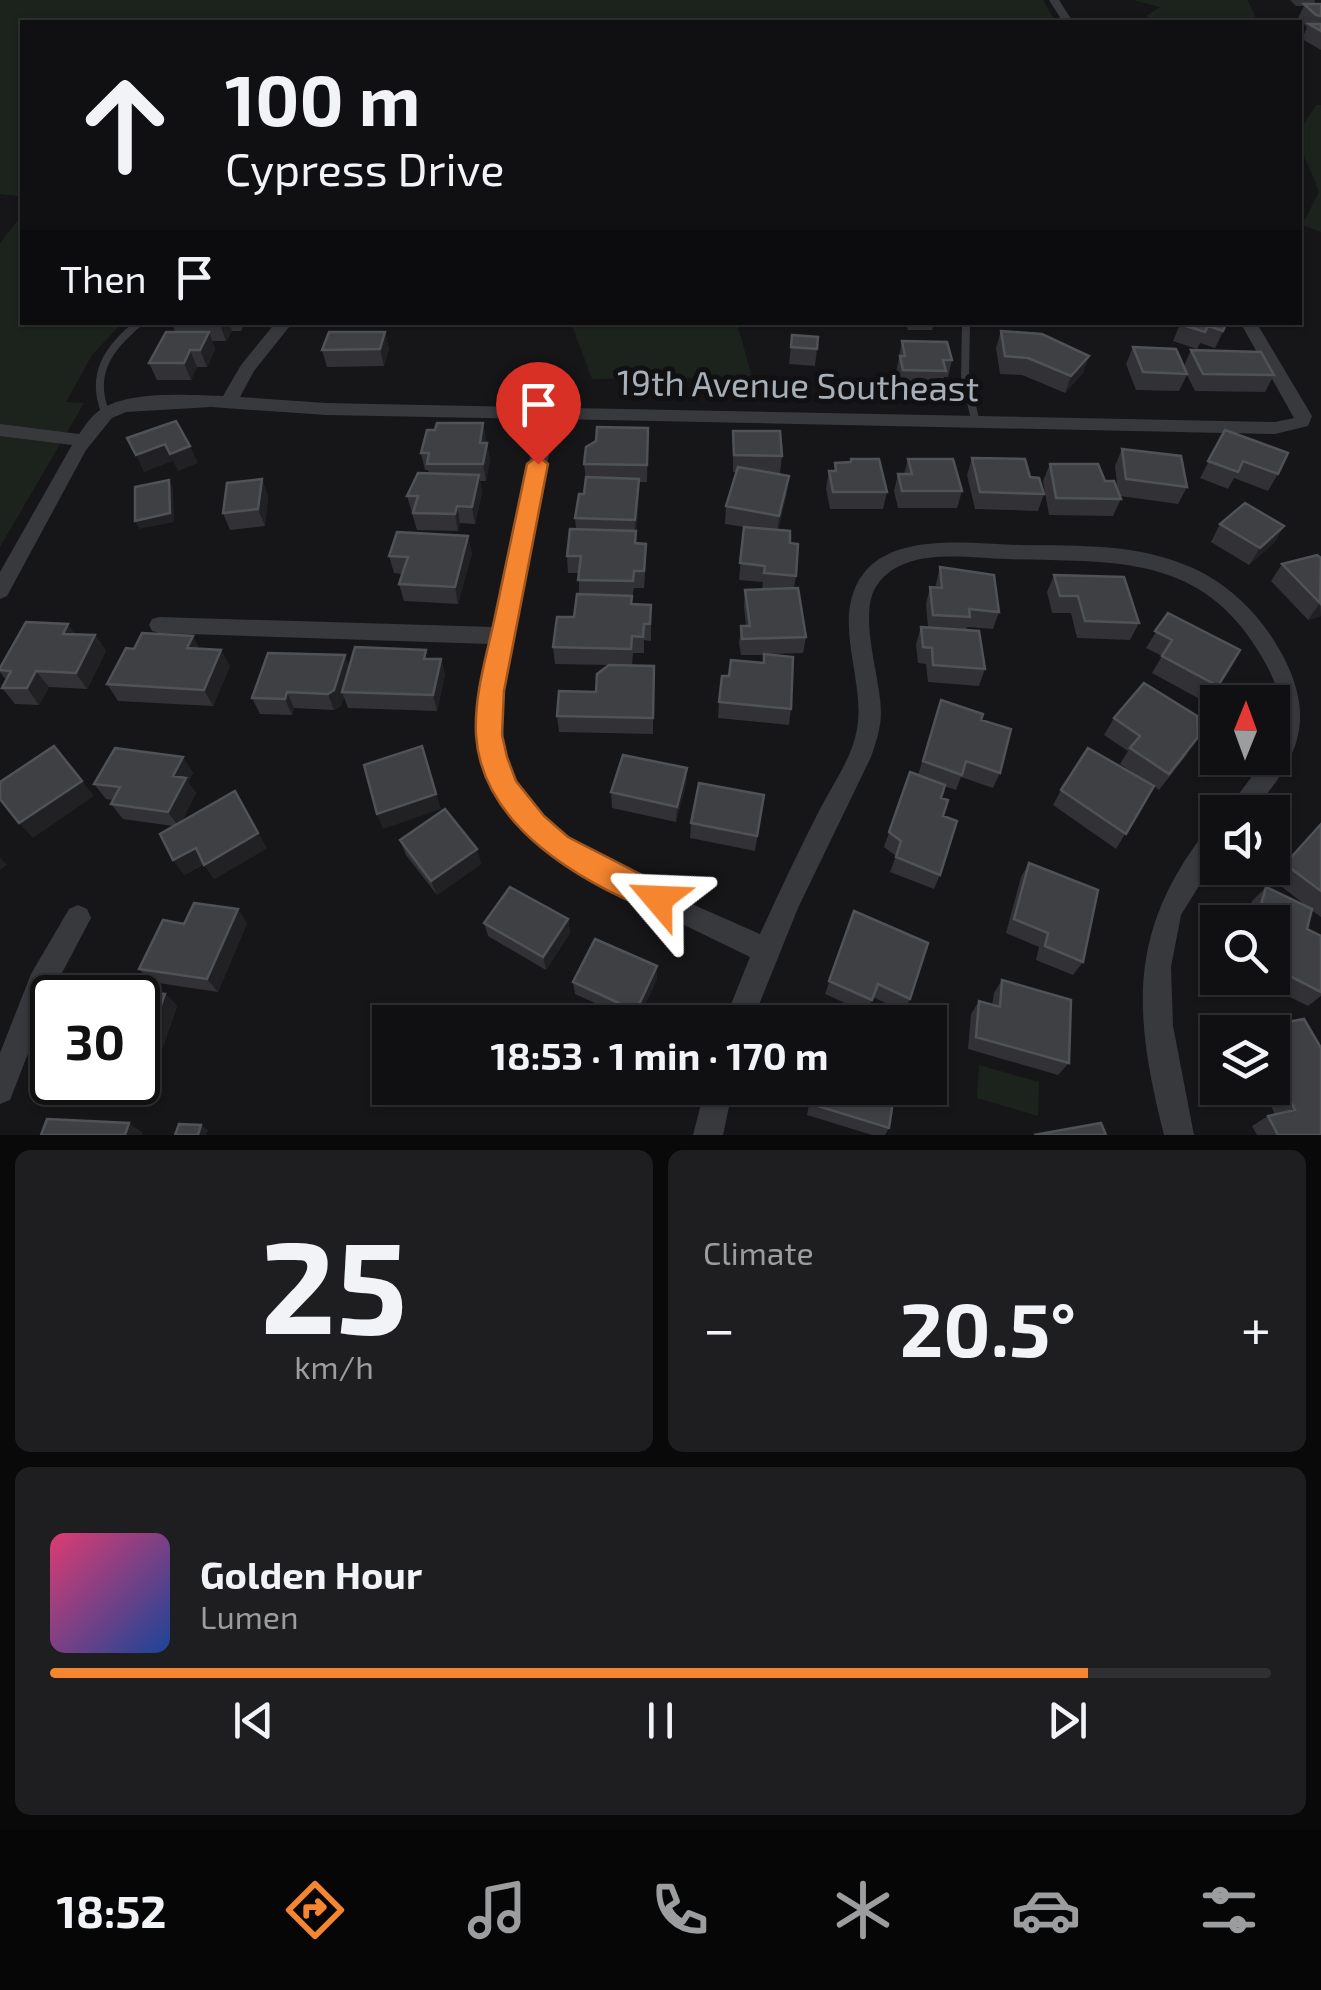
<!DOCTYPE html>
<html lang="en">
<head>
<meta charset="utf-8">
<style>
  :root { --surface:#101012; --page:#1e1e20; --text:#f1f3f6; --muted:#9c9d9f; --line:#303032; --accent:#f6852f }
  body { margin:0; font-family:"Exo 2",sans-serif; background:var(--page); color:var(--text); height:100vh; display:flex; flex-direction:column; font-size:38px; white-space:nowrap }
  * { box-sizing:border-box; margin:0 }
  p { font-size:32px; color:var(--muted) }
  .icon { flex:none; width:55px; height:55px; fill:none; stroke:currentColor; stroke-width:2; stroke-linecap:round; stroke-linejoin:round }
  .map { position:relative; height:1135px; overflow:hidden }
  .side { display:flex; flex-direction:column; gap:15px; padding:15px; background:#09090a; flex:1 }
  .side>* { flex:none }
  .top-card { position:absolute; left:20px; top:20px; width:1282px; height:305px; border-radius:0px; box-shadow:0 2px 8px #0004,0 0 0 2px var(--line); background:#101012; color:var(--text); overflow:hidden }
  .needle { width:65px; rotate:1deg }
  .fabs { position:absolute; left:1200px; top:685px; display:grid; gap:20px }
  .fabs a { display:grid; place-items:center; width:90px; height:90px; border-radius:0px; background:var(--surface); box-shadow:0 2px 8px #0004,0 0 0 2px var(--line); font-size:50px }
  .speed { position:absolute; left:30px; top:975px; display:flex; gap:20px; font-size:50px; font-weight:700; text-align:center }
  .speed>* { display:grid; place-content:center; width:130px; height:130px; border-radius:50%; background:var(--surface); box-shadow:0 2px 8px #0004,0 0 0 2px var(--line); line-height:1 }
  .speed .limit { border:5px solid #111; border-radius:15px; background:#fff; color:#111 }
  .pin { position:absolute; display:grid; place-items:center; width:85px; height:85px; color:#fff; margin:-102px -42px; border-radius:50% 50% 50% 0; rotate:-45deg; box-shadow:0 0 10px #0007 }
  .pin .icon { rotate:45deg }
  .me { position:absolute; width:110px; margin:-55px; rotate:296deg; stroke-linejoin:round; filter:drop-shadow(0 0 8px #0008) }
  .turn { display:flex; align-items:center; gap:35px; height:210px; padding:0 40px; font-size:45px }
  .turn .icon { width:130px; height:130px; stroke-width:2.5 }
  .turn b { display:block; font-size:70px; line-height:85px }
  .then { display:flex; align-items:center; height:95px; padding:0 40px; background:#0003; gap:20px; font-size:38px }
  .big { font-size:75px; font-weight:700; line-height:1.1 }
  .side .card { flex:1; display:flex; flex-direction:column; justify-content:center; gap:15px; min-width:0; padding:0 35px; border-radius:15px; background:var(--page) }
  .side .dial { align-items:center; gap:0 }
  .dial b { font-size:130px; line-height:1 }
  .song { display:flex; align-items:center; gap:30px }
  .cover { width:120px; height:120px; border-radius:15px; background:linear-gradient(135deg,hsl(340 70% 55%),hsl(220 70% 35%)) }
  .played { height:10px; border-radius:5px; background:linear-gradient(90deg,var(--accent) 85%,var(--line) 85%) }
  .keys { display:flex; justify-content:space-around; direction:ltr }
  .heat { display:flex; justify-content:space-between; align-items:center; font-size:55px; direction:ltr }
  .side .tiles { flex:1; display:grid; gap:15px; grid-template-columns:1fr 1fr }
  .card:last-child { grid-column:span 2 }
  .trip { position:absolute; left:372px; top:1005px; width:575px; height:100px; border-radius:0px; background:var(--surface); box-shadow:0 2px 8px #0004,0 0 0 2px var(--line); font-weight:700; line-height:100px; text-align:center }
  .dock { display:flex; height:160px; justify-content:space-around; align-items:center; background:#060607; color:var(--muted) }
  .dock .icon { width:70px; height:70px }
  .dock .active { color:var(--accent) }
  .dock b { font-size:45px; color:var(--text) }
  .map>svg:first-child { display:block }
</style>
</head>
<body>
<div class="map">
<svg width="1321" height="1135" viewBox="0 0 1321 1135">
  <rect width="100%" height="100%" fill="#161618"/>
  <path fill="#1c231c" d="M0 0H1043L1056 22H22V206L18 196 0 194Z
    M1133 0H1248L1257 21H1153L1146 16 1160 7Z
    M1317 105H1321V232L1302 225 1319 192C1306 152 1286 142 1317 105Z
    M22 215V322L122 323 92 355 66 402 84 403 0 547V243Z
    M571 323H737L752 377 592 379Z
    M979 1065 1039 1082 1038 1116 977 1098Z"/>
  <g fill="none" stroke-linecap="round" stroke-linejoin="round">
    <path stroke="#37393d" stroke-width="8" d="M966 322 965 377 976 423
      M106 414C89 374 109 347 140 322"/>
    <path fill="#37393d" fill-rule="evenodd" d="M1049 0H1059L1073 22H1063Z
      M276 322H293L254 371 240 397 326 403 1275 422 1294 418 1240 322H1256L1312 416 1308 426 1275 434 556 419 502 691C502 716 502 743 511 767 540 847 686 900 760 934 779 893 798 852 819 811 832 785 852 759 857 729 866 679 830 619 863 574 895 531 975 544 1021 545 1080 546 1137 543 1193 568 1232 586 1263 618 1283 656 1317 721 1297 760 1252 812H1225L1266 758H1272C1272 740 1281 723 1280 705 1278 683 1265 661 1253 643 1193 551 1101 563 1006 559 966 558 904 546 877 585 857 614 881 678 881 712 881 728 876 742 871 757L798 908 752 1022H724L750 957C716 940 681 924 647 907 571 869 493 827 480 734 476 704 484 674 490 644L159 633 152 631 149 625 152 619 159 617 494 627 538 419 326 415 211 407 126 412 112 418 86 450 7 596 0 599V572L72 445 0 436V424L79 434C85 426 91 416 100 410 128 390 190 395 223 396L241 365Z
      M1218 824V855L1181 915 1171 967 1173 1026 1194 1135H1164C1133 1012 1127 930 1209 827Z
      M78 905 87 909 91 918 52 992 10 1100 0 1104V1053L31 974 69 909Z
      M705 1088H733L723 1135H693Z"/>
  </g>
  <path fill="#323236" d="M1290 0H1315L1314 4H1321V50L1302 39 1307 27 1298 18 1304 6H1296Z
    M172 322H245L241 331H232L226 341H212L215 349 207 367H197L191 380H157L149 363 175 332Z
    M335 322H406L405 325H335Z
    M906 322H934L932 330H908Z
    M1181 322H1228L1215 348 1200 343 1197 349 1173 341Z
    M1001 331 1089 356 1083 373 1065 393 1022 375 1000 374 996 348Z
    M385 332 389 349 384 366 327 367 322 350Z
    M792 335 817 349 815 366 789 364Z
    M902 341 952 360 948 377H944L941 388 900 387 896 373Z
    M1133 347 1184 366 1191 350 1274 375 1265 392 1195 391 1187 375 1179 391 1136 390 1126 364Z
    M483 423 490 460 486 481H480L482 492 475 524 460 523 458 531 417 530 407 496 429 474 428 470H425L421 453 435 430Z
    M648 428 647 482H639L636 531V543L646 561 644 588H634L632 598V604L651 605V641L644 640V653H633L632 666H654L653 734 559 732 557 716 596 692 609 665 555 664 553 647 574 617 579 594V573H568L567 556 576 529 575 518 584 494 586 481 584 464Z
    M1225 430 1278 474 1268 491 1234 478 1228 489 1200 478Z
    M733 431 782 456 780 473H770L787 493 778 530 790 543 796 576 794 588 806 637 803 653 768 654 791 709 789 725 718 718 719 702 729 676 763 663 764 655H741L739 643 741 626H746L744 607 745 590 762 589 763 582 739 580 744 527 725 524 726 506 736 472H733Z
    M1122 449 1187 487 1178 504 1120 496 1121 499 1113 516 1049 515 1043 481 1050 464 1105 481 1118 493 1115 466Z
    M972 458 1030 477 1044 494 1038 511 975 509 967 475Z
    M851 459 887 492 883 509H830L826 488 829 471H834L835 463 850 462Z
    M908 459 962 491 957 508H898L894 491 898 474H904Z
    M262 479 268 497 265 526 230 530 223 513Z
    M1220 524 1284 526 1274 543 1249 565 1211 542Z
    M472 553 458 604 404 601 399 584 402 574 394 573 389 556Z
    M1321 558V616L1308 620 1271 581 1282 564Z
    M940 567 999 612 993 629 967 627 966 630 985 669 979 686 928 682 926 664 918 663 916 644 921 627H928L926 604 930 587 935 588Z
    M1054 575 1139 623 1130 640 1077 638 1071 613H1052L1047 592Z
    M1168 613 1218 686 1207 703 1152 673 1162 656 1146 648Z
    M75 634 95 635 106 651 87 689 49 687 39 705 15 704 2 688 6 680 0 672V668Z
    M199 648 230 666 213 706 118 701 107 684Z
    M429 659H441L445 675 437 711 348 708 344 697 341 706 334 710 294 708 292 715 260 714 252 698 349 667Z
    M941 700 981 720 1000 773 993 788 961 777 956 790 944 786 941 798 943 816 940 875 934 889 890 872 896 856 884 847 910 772 918 775Z
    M1114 718 1188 753 1159 790 1154 786 1116 849 1053 805 1061 790 1148 783 1120 764 1128 751 1104 735Z
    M183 757 193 773 188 782 196 793 182 821 267 848 214 879 204 864 184 875 173 826 123 819 111 804 113 800 106 799 94 784Z
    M687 768 686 784 676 822 612 808 611 792Z
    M764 795 755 851 690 838 691 823Z
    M1321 823V917L1311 910 1307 929 1321 936V996L1308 1006 1252 978H1272V922H1246L1252 901 1266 887 1309 908 1272 879Z
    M400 840 477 849 481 864 437 895 406 855Z
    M1029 863 1083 962 1073 975 1036 960 1039 947 1006 933 1021 877Z
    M854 911 910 999 904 1012 873 997 867 1013 825 994Z
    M568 919 570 933 546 970 488 936 484 923Z
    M247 923 218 992 152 982 139 969 184 924Z
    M657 966V979L637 1022 575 994 573 982Z
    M1002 980 1069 1063 1058 1075 968 1049 971 1014 979 1001 992 1005 994 993Z
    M165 994 177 1006 142 1107 83 1104 68 1093Z
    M1304 1019 1321 1135H1257L1252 1126 1268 1116 1275 1114 1266 1097 1251 1100 1245 1088H1272V1032H1228L1234 1027 1272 1028 1277 1024Z
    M812 1088H895L889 1128 885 1135H872L807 1115Z"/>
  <path fill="#212124" d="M221 322H229L232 331 226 341 220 324Z
    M209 332 215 349 207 367 200 350Z
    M385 332 389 349 384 366 380 349Z
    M190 350 197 367 191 380 184 363Z
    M1089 356 1083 373 1065 393 1071 376Z
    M483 423 486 440 482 460 480 443Z
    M487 443 490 460 486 481 483 464Z
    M165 444 173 461 144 472 136 455Z
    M190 446 198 463 178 471 170 454Z
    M479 475 482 492 475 524 472 507Z
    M789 476 787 493 777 533 779 516Z
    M262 479 268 497 265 526 258 509Z
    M639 479V496L635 560V520Z
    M169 480 173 489 174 522 139 529 135 521Z
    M457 506 460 523 458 531 455 514Z
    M1284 526 1274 543 1249 565 1260 548Z
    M468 536 472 553 458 604 455 587Z
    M1320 603 1321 616 1308 620Z
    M68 624 79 640 63 634Z
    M95 635 106 651 87 689 76 673Z
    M193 636 201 652 187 648Z
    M221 650 230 666 213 706 204 690Z
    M345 655 351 672 342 692 344 697 341 706 334 710 328 694Z
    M441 659 445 675 437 711 433 695Z
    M36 671 49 687 39 705 27 688Z
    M287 692 294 708 292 715 285 699Z
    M183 757 193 773 188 782 196 793 179 827 168 812 173 776Z
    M427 762 441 809 383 829 377 814Z
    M687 768 686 784 676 822 677 807Z
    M82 781 94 796 33 838 19 823Z
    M235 791 267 848 214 879 204 865Z
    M196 848 206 862 184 875 173 860Z
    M477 849 481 864 437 895 431 881Z
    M0 858 7 865 0 870Z
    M238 909 247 923 218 992 207 979Z
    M568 919 570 933 546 970 543 957Z
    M657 966V979L637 1022 636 1011Z
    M165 994 177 1006 142 1107 128 1097 133 1082H138V1070Z
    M129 1123 143 1133 142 1135H125Z
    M201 1125 208 1130 206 1135H198Z"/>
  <path fill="#3e4044" stroke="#4f5256" stroke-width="2.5" d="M1304 4H1321V16L1316 15Z
    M1309 24H1321V31Z
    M172 322H221L220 324Z
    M1181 322H1227L1223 331 1208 326 1205 332 1180 324Z
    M1001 331 1042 334 1089 356 1071 376 1028 358 1005 356Z
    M166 332H209L200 350H190L184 363H149Z
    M329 332H385L380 349 322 350Z
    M792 335 818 337 817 349 791 347Z
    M902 341 947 342 952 360H943L946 371 903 370 900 356H905Z
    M1133 347 1176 349 1187 374 1143 372Z
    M1191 350 1261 352 1274 375 1203 374Z
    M176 421 190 446 170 454 165 444 136 455 127 438Z
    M437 423H483L480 443H487L483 464H427L429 453H421L427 430H435Z
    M597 427 648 428 647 465 584 464 586 447 596 441Z
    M1225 430 1288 453 1278 474 1243 461 1238 472 1208 461Z
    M733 431H780L782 456 734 455Z
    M1122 449 1181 456 1187 487 1126 479Z
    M972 458 1025 459 1030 477 1039 478 1044 494 980 492Z
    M851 459H879L887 492H833L829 471H836L835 463 851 462Z
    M908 459H953L962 491H902L898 474H912Z
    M1050 464H1098L1105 481H1114L1121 499 1056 498Z
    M738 467 789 476 779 516 726 506Z
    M418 473 479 475 472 507 457 506 455 514 413 513 418 496H407Z
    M586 477 639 479 635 520 575 518 579 494H584Z
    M262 479 258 509 223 513 227 483Z
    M169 480 170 513 135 521V487Z
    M1245 503 1284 526 1260 548 1220 524Z
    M744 527 790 531V543L798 544 796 576 764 573 765 566 740 563Z
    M570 529 636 531 635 543 646 544 644 571H634L633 581 578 580 581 556H567Z
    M397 532 468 536 455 587 399 584 408 557 389 556Z
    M1317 555 1321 558 1320 603 1282 564Z
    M940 567 994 575 999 612 969 609 970 617 933 615 930 587 942 588Z
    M1054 575 1124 577 1139 623 1085 621 1078 596H1060Z
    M798 588 806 637 742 639 741 626H750L745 590Z
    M577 594 632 596 631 604 651 605 650 624H644L643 637 632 636 631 649 553 647 557 617H574Z
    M1168 613 1240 650 1218 686 1162 656 1172 640 1155 631Z
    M26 622 68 624 63 634 95 635 76 673 36 671 27 688H2L11 671 0 670V668Z
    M921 627 979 631 985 669 933 665 932 648 923 647Z
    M142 633 193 636 187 648 221 650 204 690 107 684 126 648 134 649Z
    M355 647 426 650 424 659H441L433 695 342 692Z
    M268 653 345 655 334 690 328 694 287 692 285 699 252 698Z
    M764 654 793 657 791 709 719 702 722 676H729L731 660 764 663Z
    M609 665 654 666 653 718 557 716 559 691 596 692 597 674Z
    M1144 683 1197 716 1198 737 1169 774 1130 748 1140 736 1114 718Z
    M941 700 983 714 981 720 1011 729 1000 773 966 761 962 775 923 761Z
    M54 746 82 781 19 823 0 799V782Z
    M422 746 436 794 377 814 364 765Z
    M115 748 183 757 173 776 186 778 168 812 111 804 120 787 94 784Z
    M1088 748 1154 786 1126 834 1061 790Z
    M623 755 687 768 677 807 611 792Z
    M910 772 945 785 941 798 948 800 943 816 957 821 940 875 896 857 901 841 889 832Z
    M699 783 764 795 757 836 691 823Z
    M235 791 258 833 204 865 196 848 173 860 160 834Z
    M445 809 477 849 431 881 400 840Z
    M1321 824V891L1285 864Z
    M1029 863 1098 890 1083 962 1045 946 1048 933 1014 919Z
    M510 887 568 919 543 957 484 923Z
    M1266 887 1312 909 1307 929 1321 936V992L1272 967V922H1256Z
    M194 903 238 909 207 979 139 969 163 920 184 924Z
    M854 911 928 943 910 999 878 984 872 1000 829 981Z
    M595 939 657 966 636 1011 573 982Z
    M1002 980 1071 1000 1069 1063 976 1037 979 1001 1000 1007Z
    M93 990 165 994 138 1070V998H90Z
    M816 1011 856 1022H814Z
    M1304 1019 1321 1048V1135H1278L1268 1116 1295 1110 1282 1086 1267 1089 1266 1088H1272V1032H1237L1234 1027 1268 1020 1278 1040 1285 1038 1277 1024Z
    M72 1082H133L128 1097 68 1093Z
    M814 1088H895L889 1128 811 1104Z
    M47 1119 129 1123 125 1135H41Z
    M1101 1123 1106 1135H1034Z
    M179 1124 201 1125 198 1135H175Z"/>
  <path fill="#f6852f" stroke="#a0561f" stroke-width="2.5" d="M538 456 548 464 504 691 502 735 507 757 516 781 544 816 568 837 669 889 673 899 669 909 658 913C582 883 482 827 476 735 474 696 486 658 494 621 505 569 516 516 527 464Z"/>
  <g text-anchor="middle" stroke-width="10" stroke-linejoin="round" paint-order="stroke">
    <g font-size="35" fill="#a7b0b8" stroke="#111113">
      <text transform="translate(798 386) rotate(1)" y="12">19th Avenue Southeast</text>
    </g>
  </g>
</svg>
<div class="fabs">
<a><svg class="needle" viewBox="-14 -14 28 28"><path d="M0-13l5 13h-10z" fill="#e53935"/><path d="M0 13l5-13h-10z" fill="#9c9d9f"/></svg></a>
<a><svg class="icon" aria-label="sound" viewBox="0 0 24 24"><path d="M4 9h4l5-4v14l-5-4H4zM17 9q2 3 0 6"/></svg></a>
<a><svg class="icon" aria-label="search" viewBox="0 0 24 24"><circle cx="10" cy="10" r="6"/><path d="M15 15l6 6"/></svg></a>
<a><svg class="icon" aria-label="layers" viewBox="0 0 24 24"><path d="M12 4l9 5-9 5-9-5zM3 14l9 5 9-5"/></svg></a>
</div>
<div class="speed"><div class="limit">30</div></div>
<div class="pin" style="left:538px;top:464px;background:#d93025"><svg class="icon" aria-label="arrive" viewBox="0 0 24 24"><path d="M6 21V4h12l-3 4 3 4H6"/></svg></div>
<svg class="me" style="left:658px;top:899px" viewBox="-20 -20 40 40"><path d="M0-17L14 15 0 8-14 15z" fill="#f6852f" stroke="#fff" stroke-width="4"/></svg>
<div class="trip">18:53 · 1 min · 170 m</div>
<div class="top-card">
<div class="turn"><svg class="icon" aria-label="ahead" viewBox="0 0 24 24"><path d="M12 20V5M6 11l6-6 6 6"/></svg><div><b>100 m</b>Cypress Drive</div></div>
<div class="then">Then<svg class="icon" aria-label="arrive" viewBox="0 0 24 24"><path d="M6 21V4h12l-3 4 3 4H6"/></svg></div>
</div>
</div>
<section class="side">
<div class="tiles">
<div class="card dial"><b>25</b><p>km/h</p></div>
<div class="card"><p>Climate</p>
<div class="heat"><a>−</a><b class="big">20.5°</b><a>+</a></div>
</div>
<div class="card">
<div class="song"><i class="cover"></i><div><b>Golden Hour</b><p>Lumen</p></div></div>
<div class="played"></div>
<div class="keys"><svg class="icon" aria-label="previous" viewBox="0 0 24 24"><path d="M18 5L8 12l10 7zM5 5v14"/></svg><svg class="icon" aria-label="pause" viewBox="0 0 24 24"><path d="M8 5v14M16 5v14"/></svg><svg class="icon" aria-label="next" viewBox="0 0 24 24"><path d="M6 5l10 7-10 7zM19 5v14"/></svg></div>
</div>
</div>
</section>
<nav class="dock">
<b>18:52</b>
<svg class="icon active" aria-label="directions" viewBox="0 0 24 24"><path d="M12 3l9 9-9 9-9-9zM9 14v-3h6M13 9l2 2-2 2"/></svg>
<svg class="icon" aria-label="music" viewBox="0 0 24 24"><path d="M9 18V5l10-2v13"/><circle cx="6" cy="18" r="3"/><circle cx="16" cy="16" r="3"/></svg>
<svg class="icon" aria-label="phone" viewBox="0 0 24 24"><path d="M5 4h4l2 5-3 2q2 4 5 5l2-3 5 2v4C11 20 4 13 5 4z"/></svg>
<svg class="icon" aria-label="climate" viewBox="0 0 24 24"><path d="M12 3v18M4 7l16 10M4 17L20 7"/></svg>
<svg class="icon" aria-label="car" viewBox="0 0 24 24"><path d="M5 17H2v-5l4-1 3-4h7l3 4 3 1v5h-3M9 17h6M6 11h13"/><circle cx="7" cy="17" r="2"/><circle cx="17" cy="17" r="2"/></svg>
<svg class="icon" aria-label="filters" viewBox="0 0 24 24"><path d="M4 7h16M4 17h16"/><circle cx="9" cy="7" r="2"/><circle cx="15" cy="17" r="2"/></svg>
</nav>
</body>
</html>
